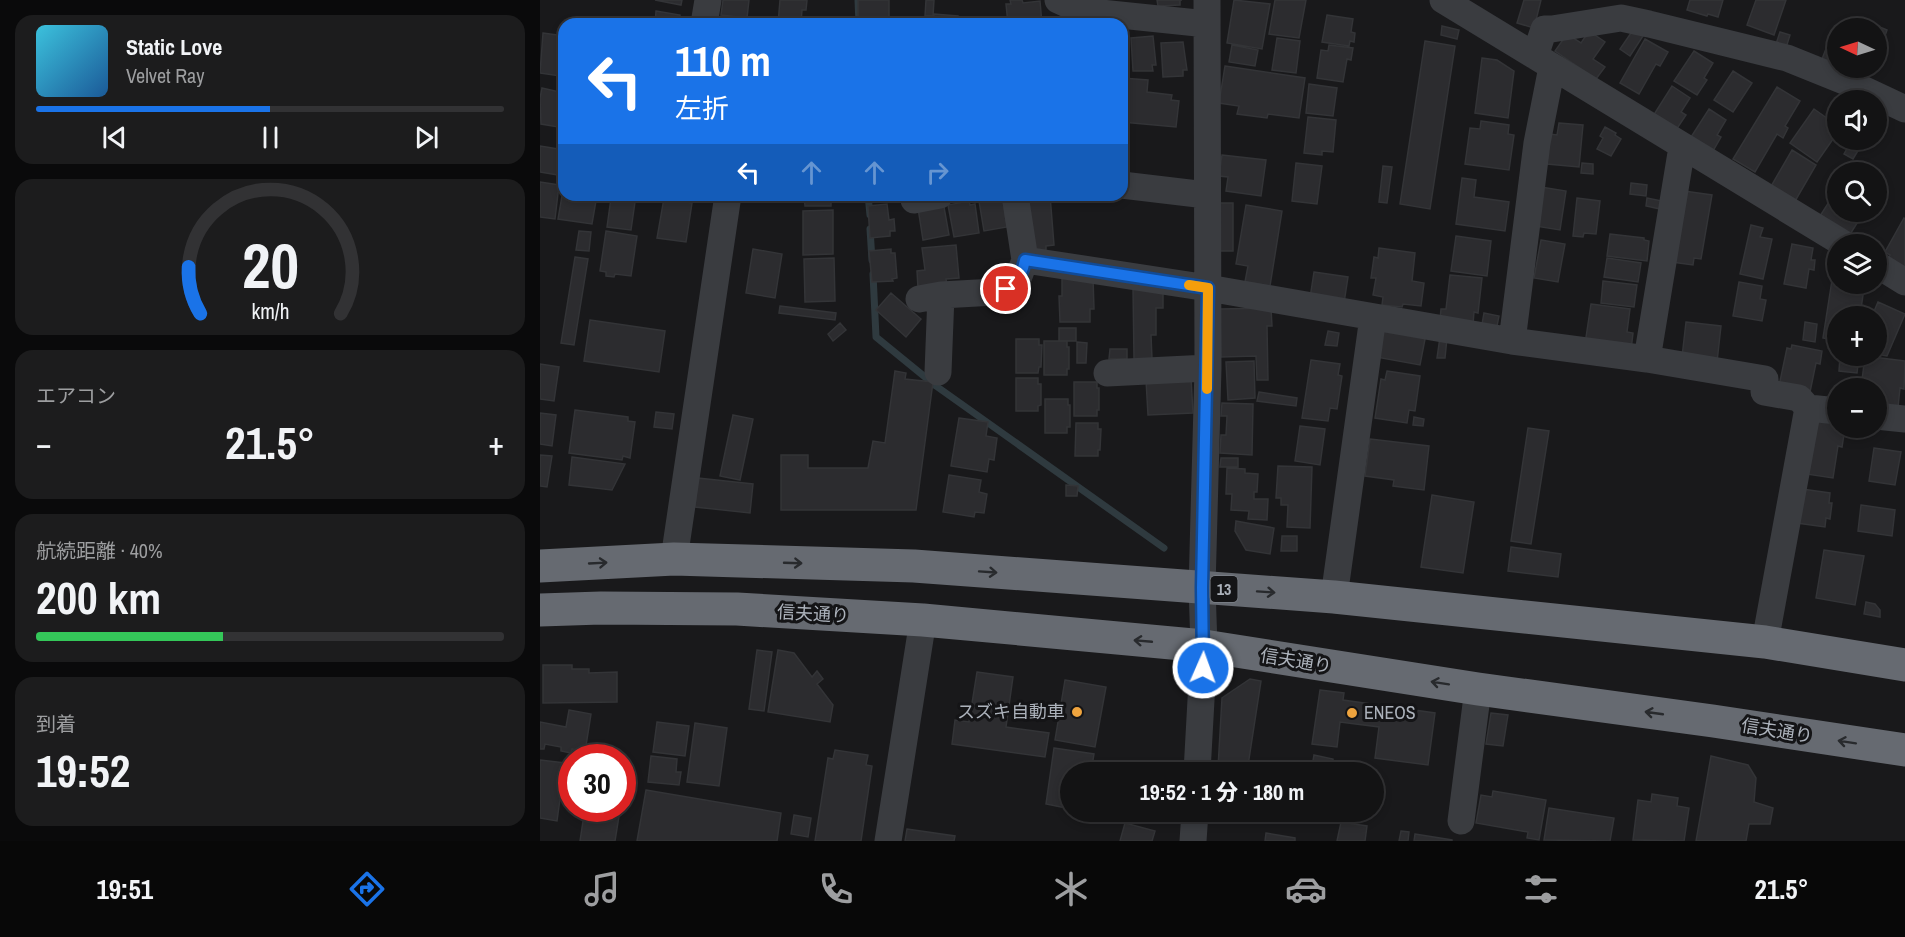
<!DOCTYPE html>
<html lang="ja">
<head>
<meta charset="utf-8">
<style>
  :root { --surface:#131314; --page:#1c1c1d; --text:#f1f3f6; --muted:#9d9ea0; --line:#323234; --accent:#1a73e8 }
  body { margin:0; font-family:"Archivo Narrow","Noto Sans JP",sans-serif; background:var(--page); color:var(--text); height:100vh; display:flex; flex-direction:column; font-size:22px; white-space:nowrap }
  * { box-sizing:border-box; margin:0 }
  p { font-size:20px; color:var(--muted) }
  .icon { flex:none; width:33px; height:33px; fill:none; stroke:currentColor; stroke-width:2; stroke-linecap:round; stroke-linejoin:round }
  .map { position:relative; flex:1; overflow:hidden }
  .sheet { display:flex; flex-direction:column; gap:15px; padding:15px; background:#0a0a0b; width:540px }
  .sheet>* { flex:none }
  .top-card { position:absolute; left:18px; top:18px; width:570px; height:183px; border-radius:18px; box-shadow:0 3px 9px #0003,0 0 0 2px var(--line); background:#1a73e8; color:#fff; overflow:hidden }
  .needle { width:39px; rotate:274deg }
  .tools { position:absolute; left:1287px; top:18px; display:grid; gap:12px }
  .tools a { display:grid; place-items:center; width:60px; height:60px; border-radius:50%; background:var(--surface); box-shadow:0 3px 9px #0003,0 0 0 2px var(--line); font-size:30px }
  .speed { position:absolute; left:18px; top:744px; display:flex; gap:12px; font-size:30px; font-weight:700; text-align:center }
  .speed>* { display:grid; place-content:center; width:78px; height:78px; border-radius:50%; background:var(--surface); box-shadow:0 3px 9px #0003,0 0 0 2px var(--line); line-height:1 }
  .speed .limit { border:9px solid #d22; background:#fff; color:#111 }
  .pin { position:absolute; display:grid; place-items:center; width:51px; height:51px; color:#fff; margin:-26px; border:3px solid #fff; border-radius:50%; box-shadow:0 2px 6px #0007 }
  .me { position:absolute; width:66px; margin:-33px; rotate:2deg; stroke-linejoin:round; filter:drop-shadow(0 0 4px #0008) }
  .turn { display:flex; align-items:center; gap:21px; height:126px; padding:0 18px; font-size:27px }
  .turn .icon { width:78px; height:78px; stroke-width:2.5 }
  .turn b { display:block; font-size:42px; line-height:51px }
  .lanes { display:flex; align-items:center; height:57px; padding:0 18px; background:#0003; justify-content:center; gap:30px; direction:ltr }
  .lanes .off { opacity:.35 }
  .big { font-size:45px; font-weight:800; line-height:1.1 }
  .sheet .card { flex:1; display:flex; flex-direction:column; justify-content:center; gap:9px; min-width:0; padding:0 21px; border-radius:18px; background:var(--page) }
  .sheet .dial { align-items:center; gap:0 }
  .dial svg { height:156px; overflow:visible; fill:none; stroke:var(--line); stroke-width:7; stroke-linecap:round; text-anchor:middle }
  .dial text { fill:var(--text); stroke:none }
  .song { display:flex; align-items:center; gap:18px }
  .cover { width:72px; height:72px; border-radius:9px; background:linear-gradient(135deg,hsl(190 70% 55%),hsl(210 70% 35%)) }
  .played { height:6px; border-radius:3px; background:linear-gradient(90deg,var(--accent) 50%,var(--line) 50%) }
  .keys { display:flex; justify-content:space-around; direction:ltr }
  .heat { display:flex; justify-content:space-between; align-items:center; font-size:33px; direction:ltr }
  .charge { height:9px; border-radius:4px; background:linear-gradient(90deg,#34c759 40%,var(--line) 0) }
  .trip { position:absolute; left:520px; top:762px; width:324px; height:60px; border-radius:30px; background:var(--surface); box-shadow:0 3px 9px #0003,0 0 0 2px var(--line); font-weight:800; line-height:60px; text-align:center }
  .dock { display:flex; height:96px; justify-content:space-around; align-items:center; background:#080808; color:var(--muted) }
  .dock .icon { width:42px; height:42px }
  .dock .active { color:var(--accent) }
  .dock b { font-size:27px; color:var(--text) }
  main { display:flex; flex:1; min-height:0 }
  .map>svg:first-child { display:block }
</style>
</head>
<body>
<main>
<section class="sheet">
<div class="card">
<div class="song"><i class="cover"></i><div><b>Static Love</b><p>Velvet Ray</p></div></div>
<div class="played"></div>
<div class="keys"><svg class="icon" aria-label="previous" viewBox="0 0 24 24"><path d="M18 5L8 12l10 7zM5 5v14"/></svg><svg class="icon" aria-label="pause" viewBox="0 0 24 24"><path d="M8 5v14M16 5v14"/></svg><svg class="icon" aria-label="next" viewBox="0 0 24 24"><path d="M6 5l10 7-10 7zM19 5v14"/></svg></div>
</div>
<div class="card dial"><svg viewBox="0 0 100 80">
<path d="M14 69A42 42 0 1 1 86 69"/>
<path d="M14 69A42 42 0 0 1 8 45" stroke="#1a73e8"/>
<text x="50" y="56" font-size="32" font-weight="700">20</text>
<text x="50" y="72" font-size="11">km/h</text>
</svg></div>
<div class="card"><p>エアコン</p>
<div class="heat"><a>−</a><b class="big">21.5°</b><a>+</a></div>
</div>
<div class="card"><p>航続距離 · 40%</p><b class="big">200 km</b><div class="charge"></div></div>
<div class="card"><p>到着</p><b class="big">19:52</b></div>
</section>
<div class="map">
<svg width="1365" height="841" viewBox="0 0 1365 841">
  <rect width="100%" height="100%" fill="#19191b"/>
  <g fill="none" stroke-linecap="round" stroke-linejoin="round">
    <path stroke="#2f3a3f" stroke-width="7" d="M318 0 319 24
      M328 195 330 215
      M330 229 332 260
      M333 274 336 337 396 386 624 548"/>
  </g>
  <path fill="#2c2c2f" stroke="#333437" stroke-width="1.5" d="M115 0H142L141 5Z
    M183 0H209L207 18 181 15Z
    M240 0H267L266 10H262L261 24H238Z
    M318 0H349V17H346V24H318Z
    M386 0H394L393 16H385Z
    M470 0H482L483 3 500 1 502 24H468L466 4H471Z
    M617 0H642H640V5L618 6Z
    M694 0 730 4 722 49 687 43Z
    M735 0H766L759 38 729 34Z
    M984 0H1001L994 28 977 23Z
    M1150 0H1183L1178 17 1168 14 1167 16 1147 10Z
    M1216 0H1246L1234 35 1207 25Z
    M116 11 140 15 139 24H115Z
    M394 14 418 16V20H425V24H393Z
    M787 15 813 19 811 32 815 33 814 42 810 41 809 46 782 42Z
    M1317 18 1347 30 1341 47 1336 45V28H1313Z
    M184 20 211 22V24H184Z
    M902 26 919 30 917 39 901 35Z
    M1093 30 1103 36 1090 56 1080 49Z
    M1049 31 1065 42 1053 59 1065 67 1056 79 1015 51 1027 34 1041 43Z
    M1240 32 1250 35 1245 51 1235 47Z
    M3 33 24 36 20 76 0 73Z
    M582 33H584L585 43 587 42 588 61H584L585 67H582Z
    M613 36 616 65H612L613 71H593L591 38Z
    M1291 36 1298 38V66L1282 59Z
    M737 38 760 41 756 73 732 70Z
    M1105 39 1128 52 1120 66 1116 64 1099 94 1080 83Z
    M885 41 915 46 890 209 860 204Z
    M643 42 647 70H643V76L623 77 621 43Z
    M692 45 718 50 715 66 689 62Z
    M789 45 813 48 811 60 807 59 803 82 777 78 781 50 788 51Z
    M1154 51 1173 63 1164 78 1167 80 1157 95 1134 81Z
    M942 58 957 60 974 71 968 118 935 113Z
    M685 66 765 78 759 118 728 114 727 118 697 114 699 106 679 103Z
    M1302 68H1328L1324 77Z
    M1193 71 1212 83 1193 112 1174 100Z
    M582 78 608 80 607 92 632 95 631 100 639 101 636 127 582 122Z
    M769 84 797 88 793 116 766 113Z
    M1132 86 1150 98 1141 112 1146 115 1136 130 1113 116Z
    M1237 87 1260 101 1245 126 1248 128 1243 138 1237 134 1215 172 1193 159Z
    M2 88 24 93 18 127 1 124 0 98Z
    M1169 109 1186 120 1177 135 1181 137 1173 151 1151 137Z
    M1274 109 1298 126V132L1277 162 1250 143Z
    M768 117 796 120 793 152 782 151V155L764 153Z
    M941 121 969 125 968 134 974 135 969 170 925 164 930 128 940 129Z
    M1019 123 1043 125 1039 167 1007 164 1010 134 1017 135Z
    M1065 127 1076 133 1075 135 1081 139 1071 156 1057 149 1063 138 1060 136Z
    M1312 140 1322 144 1313 159 1304 154Z
    M0 146 24 150V176L0 172Z
    M1252 150 1276 165 1254 203 1230 188Z
    M682 155 726 160 721 196 686 191 688 177 679 176Z
    M756 163 782 166 777 204 752 201Z
    M1042 163 1053 164V174L1041 173Z
    M843 166 852 167 847 203 839 202Z
    M922 178 936 180 934 197 969 202 965 231 916 224Z
    M0 182 19 185 15 219 0 217Z
    M1091 183 1107 185 1106 196 1090 194Z
    M1001 187 1026 191 1020 230 995 226Z
    M1298 188V212H1324L1309 236 1278 219Z
    M1144 191 1172 195 1161 259 1154 258 1153 265 1132 262Z
    M79 195H96L91 230 67 227 71 198 79 199Z
    M264 195H291V206H265Z
    M485 195H510L514 245 506 246V251L489 253Z
    M22 196 56 201 52 224 18 219Z
    M124 198 152 203 146 242 117 238Z
    M457 198 458 202 463 201 467 227 444 231 439 201Z
    M1037 198 1060 201 1056 234 1044 233 1043 237 1033 236Z
    M1107 198 1122 201 1120 209 1106 206Z
    M429 201 430 205 435 204 439 233 414 237 408 205Z
    M680 203H693V251H680Z
    M347 204 349 220 354 219 355 231H350V236L330 238 328 206Z
    M706 205 742 211 730 286 705 282 708 266 696 264Z
    M404 207 409 235 383 240 378 208Z
    M293 210V254L263 255V211Z
    M1364 218 1365 219V267L1348 258 1350 255 1345 252Z
    M1211 225 1223 228 1220 237 1232 239 1223 279 1200 274Z
    M39 231 51 232 49 251 36 250Z
    M66 231 97 236 91 276 75 274 74 277 66 276V272L60 271Z
    M1070 234 1104 238V240L1109 241 1107 261 1067 256Z
    M916 236 951 241 947 276 911 271Z
    M1001 240 1025 244 1018 282 994 278Z
    M1252 244 1273 248 1271 260H1275L1274 270 1269 269 1266 288 1244 284Z
    M416 245 419 278 406 279 407 286 378 288 377 271 385 270 382 248Z
    M839 248 875 253 872 281 884 283 881 306 863 304 862 307 842 305 843 297 833 295 836 278H831L834 257 838 258Z
    M213 249 242 254 235 298 206 293Z
    M351 249V253H355L357 278 352 279 353 281 332 282 329 251Z
    M35 257 48 259 34 345 21 343Z
    M294 258 295 301 265 302 264 259Z
    M1067 258 1101 263 1098 282 1064 277Z
    M774 272 808 277 804 303 770 298Z
    M910 275 942 278 938 313 934 312 933 324 900 320 901 309H906Z
    M522 278H553L554 309H550V322H520L519 296H522Z
    M1292 280 1298 281V284H1320L1318 294 1323 295 1320 316H1298V341L1283 338Z
    M1063 281 1097 285 1094 307 1061 303Z
    M1199 282 1222 286 1220 299 1226 300 1222 321 1193 316Z
    M623 287V308H616V335H611L612 359H594L593 288Z
    M351 293 381 319 366 337 336 310Z
    M1338 302 1365 314 1347 356 1336 354V316H1332Z
    M1051 304 1090 309 1087 332 1093 333 1091 350 1045 344Z
    M240 306 296 313 295 320 239 313Z
    M731 308 732 326H727L728 380H717L716 356 681 357 680 309Z
    M944 313 959 316 957 326 942 324Z
    M50 320 125 331 119 372 44 361Z
    M1146 322 1181 326 1177 362 1142 357Z
    M1265 322 1277 324 1275 342 1263 340Z
    M300 323 306 330 293 341 288 334Z
    M842 326 886 334 880 365 836 357Z
    M519 328H536V341H519Z
    M788 331 799 333 797 346 785 345Z
    M900 337 907 338 905 358H897Z
    M476 339H499V345H502L501 367H499L498 373H476Z
    M504 341H527V347H529V369H527V375H504Z
    M537 342 547 343 546 363H537Z
    M1252 345 1282 351 1280 364 1276 363 1270 392 1239 386 1247 348 1251 349Z
    M570 349H587V359H569Z
    M1300 356H1319L1317 373 1299 371Z
    M1325 356 1365 361 1364 389 1360 388 1358 407 1336 404V388H1321Z
    M771 360 800 364 798 375 802 376 797 409 790 408 788 421 762 418Z
    M714 361 715 398 688 400 686 362Z
    M0 364 19 367 14 401 0 399Z
    M355 371 366 373 365 379 393 382 376 510H241V455H268V468H328L333 441 345 443Z
    M847 371 880 376 875 411 869 410 867 423 835 418 841 379 845 380Z
    M476 378H498V384H501V405L498 406V411H476Z
    M651 378 653 413 608 415 606 380Z
    M534 382H557V388H559V410H557V416H534Z
    M719 392 757 398 756 406 717 401Z
    M505 399H528V405H530V427H527V433H505Z
    M682 403 713 404 712 455 680 453 681 435H686L687 416H681Z
    M35 410 88 417V421L95 422 90 458 83 456 82 460 29 453Z
    M116 412 134 414 132 429 114 427Z
    M0 413 16 415 12 446 0 444Z
    M193 415 213 419 200 480 180 476Z
    M874 417 884 419 883 426 873 425Z
    M419 418 448 422 446 436 457 438 454 460 449 459 447 472 411 466Z
    M1278 421 1298 424V428H1305L1302 447 1298 446 1293 478 1266 474Z
    M536 423H558V429H561L560 450H558V456H535Z
    M760 426 785 429 780 465 755 461Z
    M988 428 1009 431 991 544 971 541Z
    M830 439 889 446 884 490 853 486 854 480 825 476Z
    M1334 448 1361 452 1355 485 1329 481Z
    M0 455 12 456 7 487 0 486Z
    M32 457 85 464 72 490 29 485Z
    M681 458H698V467H680Z
    M738 466 772 467 770 528 747 527 748 505H741V498H736Z
    M687 468 705 469V473L718 474 717 492H714V499H728L727 520 708 519 709 511 691 510 692 494H686Z
    M409 475 441 480 439 492 447 494 444 513 435 512 434 517 403 512Z
    M158 478 213 484 210 513 155 507Z
    M526 485 538 486 537 496H526Z
    M1262 489 1290 493 1289 503H1292L1290 519 1286 518 1285 527 1257 523Z
    M892 495 934 502 923 573 881 567Z
    M1321 505 1355 510 1352 536 1318 531Z
    M696 521 734 528 730 554 706 550 695 531Z
    M742 536H757V551H741Z
    M971 547 1021 554 1018 577 968 571Z
    M1284 550 1324 556 1315 605 1276 598Z
    M1326 602 1335 604 1340 610V617L1324 614Z
    M217 650 232 652 224 711 209 709Z
    M238 650 254 653 272 677 277 671 283 679 277 684 293 705 290 722 228 712Z
    M3 665H32V669H49V673L77 672V702L3 703Z
    M437 672 473 677 466 727 509 733 505 757 412 744 415 720 429 722Z
    M710 679 721 681 707 772 678 768 682 698Z
    M525 680 566 687 555 747 515 740Z
    M780 690 804 693 803 700 895 713 888 765 835 758 839 727 800 722 797 747 772 744Z
    M29 710 51 714 45 752 32 749 31 753 21 751V747L5 744 4 749H0V722L26 727Z
    M951 713 968 715 963 746 946 744Z
    M117 722 149 726 145 756 113 752Z
    M155 723 187 728 179 786 147 782Z
    M514 748 554 754 551 772H531V809L506 804Z
    M295 750 328 755 326 765 332 766 321 841H275L288 758 293 759Z
    M774 755 793 759V762L802 763 800 772H771Z
    M111 756 137 759 136 772H141L139 785 108 782Z
    M1171 756 1208 765 1216 778 1214 802 1233 808 1230 824H1209L1206 841H1156Z
    M0 760 25 763 17 821 0 818Z
    M82 767 94 769 89 805 82 804Z
    M106 790 241 813 237 841H97Z
    M953 791 1006 800 999 840 987 838 988 832 936 823 941 795 952 797Z
    M1112 794 1138 798 1137 806 1149 808 1144 841 1093 840 1098 800 1111 802Z
    M45 808 80 810 75 841H40Z
    M1009 808 1074 818 1070 841 1004 840Z
    M595 812H625L623 823 594 818Z
    M254 815 271 818 268 837 251 834Z
    M801 822 827 826 825 841H797Z
    M585 823 615 831 612 841H580Z
    M367 829 415 836 414 841H365Z
    M861 831 869 832 868 841H859Z
    M726 833 755 838V841H725Z
    M875 834 912 840V841H874Z"/>
  <g fill="none" stroke-linecap="round" stroke-linejoin="round">
    <path stroke="#3a3c40" stroke-width="27" d="M518 0 542 11 667 24
      M903 0 1304 244
      M164 24 168 0
      M995 56 1004 29H1012L1081 18 1109 24 1247 58 1314 85 1365 109
      M582 185 666 195
      M374 200 400 195
      M485 260 668 288 972 341 1107 359 1225 379 1224 392 1259 398 1268 408 1298 411
      M1336 264 1365 282
      M379 299 401 295 455 292 472 285 479 276 485 260 475 195
      M972 341 997 143 1012 67
      M1107 359 1142 147
      M398 372 401 295
      M567 373 668 368
      M1336 416 1365 419
      M134 559 188 195
      M794 597 833 317
      M1225 642 1268 408
      M657 772 664 646 662 588 668 368 667 0
      M921 821 938 689
      M348 841 383 620
      M653 841 655 812"/>
    <path stroke="#666a71" stroke-width="33" d="M0 566 134 559 374 566 794 597 1225 642 1365 665
      M0 610 61 608 197 609 383 620 664 646 938 689 1173 721 1365 750"/>
  </g>
  <defs><path id="oneway-shaft" d="M-6 0H5M1.5-3L5.5 0L1.5 3" fill="none" stroke-width="1.6" stroke-linecap="round" stroke-linejoin="round" transform="scale(1.5)"/></defs>
  <g stroke="#282a2d">
    <use href="#oneway-shaft" transform="translate(58 563) rotate(-3)"/>
    <use href="#oneway-shaft" transform="translate(253 563) rotate(2)"/>
    <use href="#oneway-shaft" transform="translate(448 572) rotate(4)"/>
    <use href="#oneway-shaft" transform="translate(726 592) rotate(4)"/>
    <use href="#oneway-shaft" transform="translate(603 641) rotate(-175)"/>
    <use href="#oneway-shaft" transform="translate(900 683) rotate(-171)"/>
    <use href="#oneway-shaft" transform="translate(1114 713) rotate(-172)"/>
    <use href="#oneway-shaft" transform="translate(1307 742) rotate(-171)"/>
  </g>
  <g fill="none" stroke-linecap="round" stroke-linejoin="round">
    <defs>
      <path id="route" d="M466 289C477 283 483 272 485 260L668 288 662 588 663 668"/>
    </defs>
    <use href="#route" stroke="#114b97" stroke-width="15"/>
    <use href="#route" stroke="#1a73e8" stroke-width="10"/>
    <path stroke="#f59e0b" stroke-width="10" d="M649 285 668 288 667 389"/>
  </g>
  <g fill="#efa43e" stroke="#141416" stroke-width="2">
    <circle cx="537" cy="712" r="6"/>
    <circle cx="812" cy="713" r="6"/>
  </g>
  <g text-anchor="middle" stroke-width="6" stroke-linejoin="round" paint-order="stroke">
    <rect fill="#141416" stroke="#7e838a" stroke-width="1.5" x="670.5" y="576" width="27" height="26" rx="4.5"/>
    <g font-size="16" font-weight="bold" fill="#acb2bb">
      <text x="684" y="595">13</text>
    </g>
    <g font-size="18" fill="#acb2bb" stroke="#141416">
      <text transform="translate(273 614) rotate(3)" y="6">信夫通り</text>
      <text transform="translate(756 661) rotate(9)" y="6">信夫通り</text>
      <text transform="translate(1237 731) rotate(9)" y="6">信夫通り</text>
    </g>
    <g font-size="18" fill="#acb2bb" stroke="#141416" text-anchor="end">
      <text x="525" y="718">スズキ自動車</text>
      <text x="824" y="719" text-anchor="start">ENEOS</text>
    </g>
  </g>
</svg>
<div class="tools">
<a><svg class="needle" viewBox="-14 -14 28 28"><path d="M0-13l5 13h-10z" fill="#e53935"/><path d="M0 13l5-13h-10z" fill="#9d9ea0"/></svg></a>
<a><svg class="icon" aria-label="sound" viewBox="0 0 24 24"><path d="M4 9h4l5-4v14l-5-4H4zM17 9q2 3 0 6"/></svg></a>
<a><svg class="icon" aria-label="search" viewBox="0 0 24 24"><circle cx="10" cy="10" r="6"/><path d="M15 15l6 6"/></svg></a>
<a><svg class="icon" aria-label="layers" viewBox="0 0 24 24"><path d="M12 4l9 5-9 5-9-5zM3 14l9 5 9-5"/></svg></a>
<a>+</a>
<a>−</a>
</div>
<div class="speed"><div class="limit">30</div></div>
<div class="pin" style="left:466px;top:289px;background:#d93025"><svg class="icon" aria-label="arrive" viewBox="0 0 24 24"><path d="M6 21V4h12l-3 4 3 4H6"/></svg></div>
<svg class="me" style="left:663px;top:668px" viewBox="-20 -20 40 40"><circle r="17" fill="#1a73e8" stroke="#fff" stroke-width="3"/><path d="M0-11L8 9 0 5-8 9z" fill="#fff"/></svg>
<div class="trip">19:52 · 1 分 · 180 m</div>
<div class="top-card">
<div class="turn"><svg class="icon" aria-label="left" viewBox="0 0 24 24"><path d="M17 20v-9H6M10 6l-5 5 5 5"/></svg><div><b>110 m</b>左折</div></div>
<div class="lanes"><svg class="icon" aria-label="left" viewBox="0 0 24 24"><path d="M17 20v-9H6M10 6l-5 5 5 5"/></svg><svg class="icon off" aria-label="ahead" viewBox="0 0 24 24"><path d="M12 20V5M6 11l6-6 6 6"/></svg><svg class="icon off" aria-label="ahead" viewBox="0 0 24 24"><path d="M12 20V5M6 11l6-6 6 6"/></svg><svg class="icon off" aria-label="right" viewBox="0 0 24 24"><path d="M7 20v-9h11M14 6l5 5-5 5"/></svg></div>
</div>
</div>
</main>
<nav class="dock">
<b>19:51</b>
<svg class="icon active" aria-label="directions" viewBox="0 0 24 24"><path d="M12 3l9 9-9 9-9-9zM9 14v-3h6M13 9l2 2-2 2"/></svg>
<svg class="icon" aria-label="music" viewBox="0 0 24 24"><path d="M9 18V5l10-2v13"/><circle cx="6" cy="18" r="3"/><circle cx="16" cy="16" r="3"/></svg>
<svg class="icon" aria-label="phone" viewBox="0 0 24 24"><path d="M5 4h4l2 5-3 2q2 4 5 5l2-3 5 2v4C11 20 4 13 5 4z"/></svg>
<svg class="icon" aria-label="climate" viewBox="0 0 24 24"><path d="M12 3v18M4 7l16 10M4 17L20 7"/></svg>
<svg class="icon" aria-label="car" viewBox="0 0 24 24"><path d="M5 17H2v-5l4-1 3-4h7l3 4 3 1v5h-3M9 17h6M6 11h13"/><circle cx="7" cy="17" r="2"/><circle cx="17" cy="17" r="2"/></svg>
<svg class="icon" aria-label="filters" viewBox="0 0 24 24"><path d="M4 7h16M4 17h16"/><circle cx="9" cy="7" r="2"/><circle cx="15" cy="17" r="2"/></svg>
<b>21.5°</b>
</nav>
</body>
</html>
